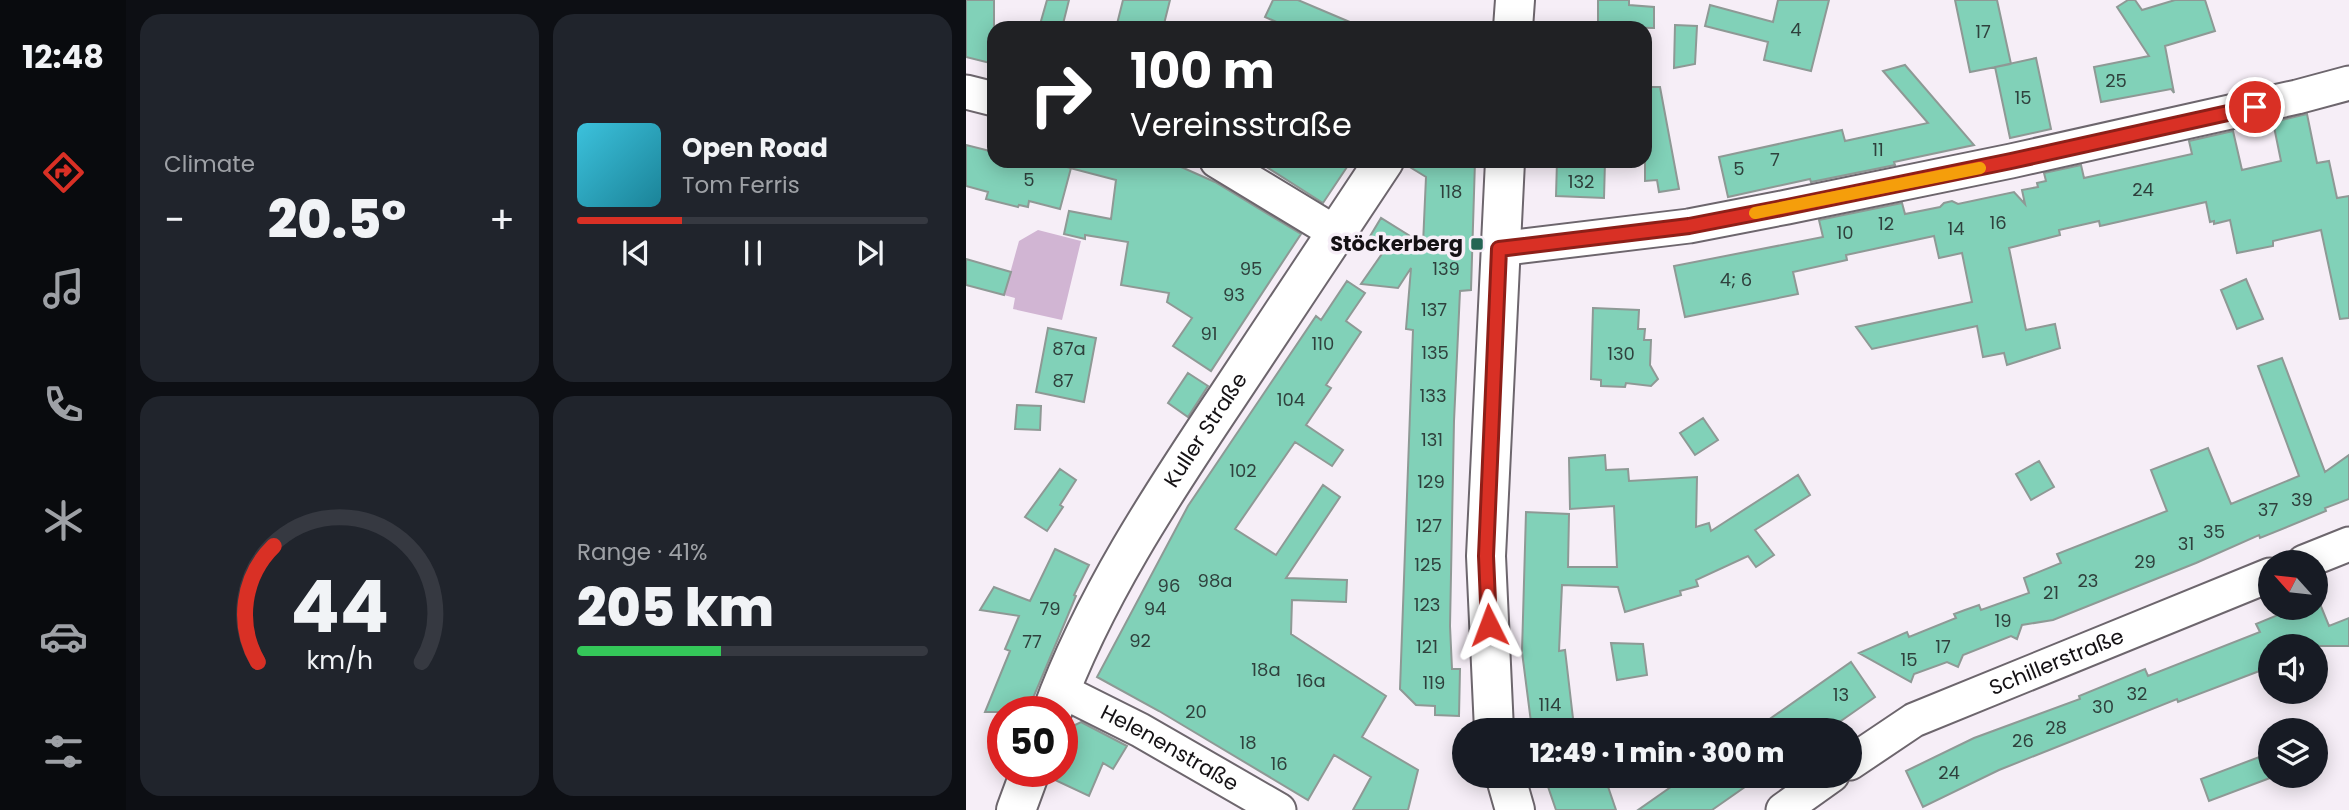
<!DOCTYPE html>
<html lang="en">
<head>
<meta charset="utf-8">
<style>
  :root { --surface:#171b24; --page:#20242c; --text:#f1f3f6; --muted:#9ea1a6; --line:#363941; --accent:#d93025 }
  body { margin:0; font-family:Poppins,sans-serif; background:var(--page); color:var(--text); height:100vh; display:flex; flex-direction:column; font-size:26px; white-space:nowrap }
  * { box-sizing:border-box; margin:0 }
  p { font-size:23px; color:var(--muted) }
  .icon { flex:none; width:38px; height:38px; fill:none; stroke:currentColor; stroke-width:2; stroke-linecap:round; stroke-linejoin:round }
  .map { position:relative; flex:1; overflow:hidden }
  .details { display:flex; flex-direction:column; gap:14px; padding:14px; background:#0d0f14; width:840px }
  .details>* { flex:none }
  .top-card { position:absolute; left:21px; top:21px; width:665px; height:147px; border-radius:21px; box-shadow:0 4px 18px #0003; background:#202124; color:#fff; overflow:hidden }
  .needle { width:46px; rotate:297deg }
  .fabs { position:absolute; left:1292px; top:550px; display:grid; gap:14px }
  .fabs a { display:grid; place-items:center; width:70px; height:70px; border-radius:50%; background:var(--surface); box-shadow:0 4px 18px #0003; font-size:35px }
  .speed { position:absolute; left:21px; top:696px; display:flex; gap:14px; font-size:35px; font-weight:700; text-align:center }
  .speed>* { display:grid; place-content:center; width:91px; height:91px; border-radius:50%; background:var(--surface); box-shadow:0 4px 18px #0003; line-height:1 }
  .speed .limit { border:10px solid #d22; background:#fff; color:#111 }
  .pin { position:absolute; display:grid; place-items:center; width:60px; height:60px; color:#fff; margin:-30px; border:4px solid #fff; border-radius:50%; box-shadow:0 2px 7px #0007 }
  .me { position:absolute; width:77px; margin:-38px; rotate:357deg; stroke-linejoin:round; filter:drop-shadow(0 0 5px #0008) }
  .turn { display:flex; align-items:center; gap:24px; height:147px; padding:0 28px; font-size:32px }
  .turn .icon { width:91px; height:91px; stroke-width:2.5 }
  .turn b { display:block; font-size:49px; line-height:60px }
  .big { font-size:52px; font-weight:800; line-height:1.1 }
  .details .tile { flex:1; display:flex; flex-direction:column; justify-content:center; gap:10px; min-width:0; padding:0 24px; border-radius:21px; background:var(--page) }
  .details .dial { align-items:center; gap:0 }
  .dial svg { height:182px; overflow:visible; fill:none; stroke:var(--line); stroke-width:7; stroke-linecap:round; text-anchor:middle }
  .dial text { fill:var(--text); stroke:none }
  .song { display:flex; align-items:center; gap:21px }
  .cover { width:84px; height:84px; border-radius:10px; background:linear-gradient(135deg,hsl(190 70% 55%),hsl(190 70% 35%)) }
  .played { height:7px; border-radius:4px; background:linear-gradient(90deg,var(--accent) 30%,var(--line) 30%) }
  .keys { display:flex; justify-content:space-around; direction:ltr }
  .heat { display:flex; justify-content:space-between; align-items:center; font-size:38px; direction:ltr }
  .charge { height:10px; border-radius:5px; background:linear-gradient(90deg,#34c759 41%,var(--line) 0) }
  .details .tiles { flex:1; display:grid; gap:14px; grid-template-columns:repeat(2,1fr) }
  .trip { position:absolute; left:486px; top:718px; width:410px; height:70px; border-radius:35px; background:var(--surface); box-shadow:0 4px 18px #0003; font-weight:800; line-height:70px; text-align:center }
  main { display:flex; flex:1; min-height:0 }
  .tab-bar { display:flex; flex-direction:column; width:126px; justify-content:space-around; align-items:center; background:#090b0e; color:var(--muted) }
  .tab-bar .icon { width:49px; height:49px }
  .tab-bar .on { color:var(--accent) }
  .tab-bar b { font-size:32px; color:var(--text) }
  .map>svg:first-child { display:block }
</style>
</head>
<body>
<main>
<nav class="tab-bar">
<b>12:48</b>
<svg class="icon on" aria-label="directions" viewBox="0 0 24 24"><path d="M12 3l9 9-9 9-9-9zM9 14v-3h6M13 9l2 2-2 2"/></svg>
<svg class="icon" aria-label="music" viewBox="0 0 24 24"><path d="M9 18V5l10-2v13"/><circle cx="6" cy="18" r="3"/><circle cx="16" cy="16" r="3"/></svg>
<svg class="icon" aria-label="phone" viewBox="0 0 24 24"><path d="M5 4h4l2 5-3 2q2 4 5 5l2-3 5 2v4C11 20 4 13 5 4z"/></svg>
<svg class="icon" aria-label="climate" viewBox="0 0 24 24"><path d="M12 3v18M4 7l16 10M4 17L20 7"/></svg>
<svg class="icon" aria-label="car" viewBox="0 0 24 24"><path d="M5 17H2v-5l4-1 3-4h7l3 4 3 1v5h-3M9 17h6M6 11h13"/><circle cx="7" cy="17" r="2"/><circle cx="17" cy="17" r="2"/></svg>
<svg class="icon" aria-label="filters" viewBox="0 0 24 24"><path d="M4 7h16M4 17h16"/><circle cx="9" cy="7" r="2"/><circle cx="15" cy="17" r="2"/></svg>
</nav>
<section class="details">
<div class="tiles">
<div class="tile"><p>Climate</p>
<div class="heat"><a>−</a><b class="big">20.5°</b><a>+</a></div>
</div>
<div class="tile">
<div class="song"><i class="cover"></i><div><b>Open Road</b><p>Tom Ferris</p></div></div>
<div class="played"></div>
<div class="keys"><svg class="icon" aria-label="previous" viewBox="0 0 24 24"><path d="M18 5L8 12l10 7zM5 5v14"/></svg><svg class="icon" aria-label="pause" viewBox="0 0 24 24"><path d="M8 5v14M16 5v14"/></svg><svg class="icon" aria-label="next" viewBox="0 0 24 24"><path d="M6 5l10 7-10 7zM19 5v14"/></svg></div>
</div>
<div class="tile dial"><svg viewBox="0 0 100 80">
<path d="M14 69A42 42 0 1 1 86 69"/>
<path d="M14 69A42 42 0 0 1 21 18" stroke="#d93025"/>
<text x="50" y="56" font-size="32" font-weight="700">44</text>
<text x="50" y="72" font-size="11">km/h</text>
</svg></div>
<div class="tile"><p>Range · 41%</p><b class="big">205 km</b><div class="charge"></div></div>
</div>
</section>
<div class="map">
<svg width="1383" height="810" viewBox="0 0 1383 810">
  <rect width="100%" height="100%" fill="#f6eef7"/>
  <path fill="#d1b5d3" d="M72 230 115 241 96 320 47 309 49 298 38 295 53 241Z"/>
  <path fill="#81d1b8" stroke="#8e9995" stroke-width="2" d="M0 0H28V64L0 57Z
    M81 0H103L96 28H73Z
    M157 0H204L197 28H150Z
    M307 0H332L398 28H324L299 17Z
    M632 0H663V5L688 7V28L632 27Z
    M812 0H863L845 71 798 60 802 42 739 26 744 5 807 22Z
    M989 0H1031L1045 64 1004 72Z
    M1162 0H1169L1176 10 1209 0H1239L1249 31 1199 46 1208 93 1205 89 1135 102 1128 67 1183 56 1151 7Z
    M709 25 731 26 729 64 708 68Z
    M1070 58 1085 129 1044 138 1029 67Z
    M939 65 1008 145 928 162 929 165 845 182 844 179 762 197 753 157 876 130 879 141 962 123 917 71Z
    M685 87H694L713 189 693 192 691 180 679 181V127H684Z
    M1341 114 1351 163 1363 161 1371 198 1383 196V318L1374 319 1355 230 1307 241V246L1271 253 1264 220 1248 224V221L1244 222 1240 202 1134 226 1133 221 1093 230 1094 235 1043 248 1060 330 1089 324 1094 348 1041 365 1038 353 1017 357 1011 326 906 349 890 327 1006 302 996 253 973 258 968 236 880 255 881 260 827 272 832 294 719 317 708 266 857 237 853 220 936 203 939 214 974 207 978 203 986 201 992 204 1048 192 1059 204 1056 190 1072 187 1071 183 1080 181 1078 173 1115 165 1118 178 1226 154 1223 141 1267 131 1276 170 1315 161 1307 122Z
    M0 145 28 152V161H78L105 168 94 209 63 201 62 207 53 205 52 207 20 199 22 192 0 186Z
    M105 161H193L213 166 249 182 335 234 245 371 207 346 226 318 201 302 203 293 155 285 162 242 119 235V239L98 234 103 211 145 219 150 180 104 168Z
    M291 161H385L357 203Z
    M440 161H509L505 290 494 291 488 421 484 626 486 669H494L493 716 469 715V706L450 705 434 689 447 330 440 329 445 268 432 288 395 284 420 248 403 238 415 218 457 244 460 177 439 164Z
    M591 161H639L638 198 590 196Z
    M0 259 45 272 38 295 0 285Z
    M1280 279 1297 319 1271 329 1255 290Z
    M381 281 399 293 380 321 395 332 360 385 365 388 340 425 377 450 366 466 329 442 269 529 310 555 357 485 374 497 320 578 381 580 380 602 326 600 325 634 420 696 396 737 452 770 442 810H387L405 777 368 755 342 800 193 711 131 677 222 506 350 316 355 320Z
    M627 308 673 310 672 329H679L678 340H685L684 365 692 379 685 386 660 383 659 387 635 386V380L625 379Z
    M82 328 130 338 118 402 70 392Z
    M1316 358 1359 472 1383 455V499L1359 508 1360 511 1294 538 1293 535 1230 563 1087 620 1056 625 1051 639 1045 636 997 655 992 667 981 662 948 674 945 682 893 653 941 632 943 637 990 618 988 614 999 610 1013 605 1015 610 1063 593 1058 578 1095 563 1091 554 1201 511 1185 470 1242 448 1265 504 1333 476 1292 366Z
    M222 373 242 386 222 417 202 403Z
    M51 405 75 406 74 430 49 429Z
    M737 418 752 440 729 455 714 433Z
    M639 455 640 470 662 469 663 481 731 477 730 527 743 523 745 531 832 475 844 495 789 530 808 555 790 567 782 556 730 580 732 586 714 591 715 595 659 612 652 587 596 585 593 651 599 650 608 727 597 730H566L556 652 560 512 603 514 602 567H651L648 506 604 509 603 458Z
    M1073 461 1088 487 1065 500 1050 474Z
    M94 469 110 480 94 505 97 507 81 531 59 517Z
    M89 549 123 565 108 595 110 596 73 684 61 712H19L44 651 39 649 53 616 14 610 28 587 64 601Z
    M1352 599 1363 626 1383 618V646H1304V667L1212 702 1211 699 1033 770 957 807 940 771 1008 738 1114 699 1113 696 1179 669 1182 676 1294 632 1290 624 1331 607H1349V600Z
    M645 643 677 644 681 675 651 680Z
    M885 662 909 697 902 702 862 730H788Z
    M115 722 161 746 147 769 137 763 123 796 89 780 92 772H96V759L109 725Z
    M1304 753V778L1243 801 1235 779Z
    M578 775H638L650 810H590Z
    M722 775H796L746 810H672Z"/>
  <g fill="none" stroke-linecap="round" stroke-linejoin="round">
    <defs>
      <g id="minor">
        <path d="M0 92 28 99"/>
        <path d="M251 161 370 233"/>
        <path d="M533 249 723 226 821 207 1045 161 1331 97 1383 83"/>
        <path d="M1338 562 1383 544"/>
        <path id="s1" d="M94 690 174 730 313 810"/>
        <path id="s2" d="M884 763 948 720 1304 575"/>
        <path d="M817 810 866 775"/>
      </g>
      <g id="major">
        <path d="M547 28 549 0"/>
        <path id="s3" d="M86 712C127 599 195 496 262 396 314 318 366 239 418 161"/>
        <path d="M528 730 520 556 539 161"/>
        <path d="M539 775 549 810"/>
        <path d="M50 810 64 772"/>
      </g>
    </defs>
    <use href="#minor" stroke="#6d666d" stroke-width="37"/>
    <use href="#major" stroke="#6d666d" stroke-width="42"/>
    <use href="#minor" stroke="#fff" stroke-width="33"/>
    <use href="#major" stroke="#fff" stroke-width="38"/>
  </g>
  <g fill="none" stroke-linecap="round" stroke-linejoin="round">
    <defs>
      <path id="route" d="M523 625 520 556 533 249 723 226 821 207 1045 161 1289 107"/>
    </defs>
    <use href="#route" stroke="#8d1f18" stroke-width="18"/>
    <use href="#route" stroke="#d93025" stroke-width="12"/>
    <path stroke="#f59e0b" stroke-width="12" d="M789 213 1014 168"/>
  </g>
  <rect fill="#246554" stroke="#f6eef7" stroke-width="2.5" x="504" y="237" width="14" height="14" rx="3.5"/>
  <g text-anchor="middle" stroke-width="7" stroke-linejoin="round" paint-order="stroke">
    <g font-size="18" fill="#2f413d">
      <text x="830" y="36">4</text>
      <text x="1017" y="38">17</text>
      <text x="1150" y="87">25</text>
      <text x="1057" y="104">15</text>
      <text x="912" y="156">11</text>
      <text x="809" y="166">7</text>
      <text x="773" y="175">5</text>
      <text x="63" y="186">5</text>
      <text x="615" y="188">132</text>
      <text x="1177" y="196">24</text>
      <text x="485" y="198">118</text>
      <text x="1032" y="229">16</text>
      <text x="920" y="230">12</text>
      <text x="990" y="235">14</text>
      <text x="879" y="239">10</text>
      <text x="285" y="275">95</text>
      <text x="480" y="275">139</text>
      <text x="770" y="286">4; 6</text>
      <text x="268" y="301">93</text>
      <text x="468" y="316">137</text>
      <text x="243" y="340">91</text>
      <text x="357" y="350">110</text>
      <text x="103" y="355">87a</text>
      <text x="469" y="359">135</text>
      <text x="655" y="360">130</text>
      <text x="97" y="387">87</text>
      <text x="467" y="402">133</text>
      <text x="325" y="406">104</text>
      <text x="466" y="446">131</text>
      <text x="277" y="477">102</text>
      <text x="465" y="488">129</text>
      <text x="1336" y="506">39</text>
      <text x="1302" y="516">37</text>
      <text x="463" y="532">127</text>
      <text x="1248" y="538">35</text>
      <text x="1220" y="550">31</text>
      <text x="1179" y="568">29</text>
      <text x="462" y="571">125</text>
      <text x="249" y="587">98a</text>
      <text x="1122" y="587">23</text>
      <text x="203" y="592">96</text>
      <text x="1085" y="599">21</text>
      <text x="461" y="611">123</text>
      <text x="84" y="615">79</text>
      <text x="189" y="615">94</text>
      <text x="1037" y="627">19</text>
      <text x="174" y="647">92</text>
      <text x="66" y="648">77</text>
      <text x="461" y="653">121</text>
      <text x="977" y="653">17</text>
      <text x="943" y="666">15</text>
      <text x="300" y="676">18a</text>
      <text x="345" y="687">16a</text>
      <text x="468" y="689">119</text>
      <text x="1171" y="700">32</text>
      <text x="875" y="701">13</text>
      <text x="584" y="711">114</text>
      <text x="1137" y="713">30</text>
      <text x="230" y="718">20</text>
      <text x="1090" y="734">28</text>
      <text x="1057" y="747">26</text>
      <text x="282" y="749">18</text>
      <text x="313" y="770">16</text>
      <text x="983" y="779">24</text>
    </g>
    <g font-size="21" font-weight="bold" fill="#141114" stroke="#f6eef7" text-anchor="end">
      <text x="497" y="251">Stöckerberg</text>
    </g>
    <g font-size="21" fill="#141114" stroke="#f6eef7">
      <text dy="7" stroke="none"><textPath href="#s3" startOffset="322">Kuller Straße</textPath></text>
      <text dy="7" stroke="none"><textPath href="#s2" startOffset="231">Schillerstraße</textPath></text>
      <text dy="7" stroke="none"><textPath href="#s1" startOffset="124">Helenenstraße</textPath></text>
    </g>
  </g>
</svg>
<div class="fabs">
<a><svg class="needle" viewBox="-14 -14 28 28"><path d="M0-13l5 13h-10z" fill="#e53935"/><path d="M0 13l5-13h-10z" fill="#9ea1a6"/></svg></a>
<a><svg class="icon" aria-label="sound" viewBox="0 0 24 24"><path d="M4 9h4l5-4v14l-5-4H4zM17 9q2 3 0 6"/></svg></a>
<a><svg class="icon" aria-label="layers" viewBox="0 0 24 24"><path d="M12 4l9 5-9 5-9-5zM3 14l9 5 9-5"/></svg></a>
</div>
<div class="speed"><div class="limit">50</div></div>
<div class="pin" style="left:1289px;top:107px;background:#d93025"><svg class="icon" aria-label="arrive" viewBox="0 0 24 24"><path d="M6 21V4h12l-3 4 3 4H6"/></svg></div>
<svg class="me" style="left:523px;top:625px" viewBox="-20 -20 40 40"><path d="M0-17L14 15 0 8-14 15z" fill="#d93025" stroke="#fff" stroke-width="4"/></svg>
<div class="trip">12:49 · 1 min · 300 m</div>
<div class="top-card">
<div class="turn"><svg class="icon" aria-label="right" viewBox="0 0 24 24"><path d="M7 20v-9h11M14 6l5 5-5 5"/></svg><div><b>100 m</b>Vereinsstraße</div></div>
</div>
</div>
</main>
</body>
</html>
